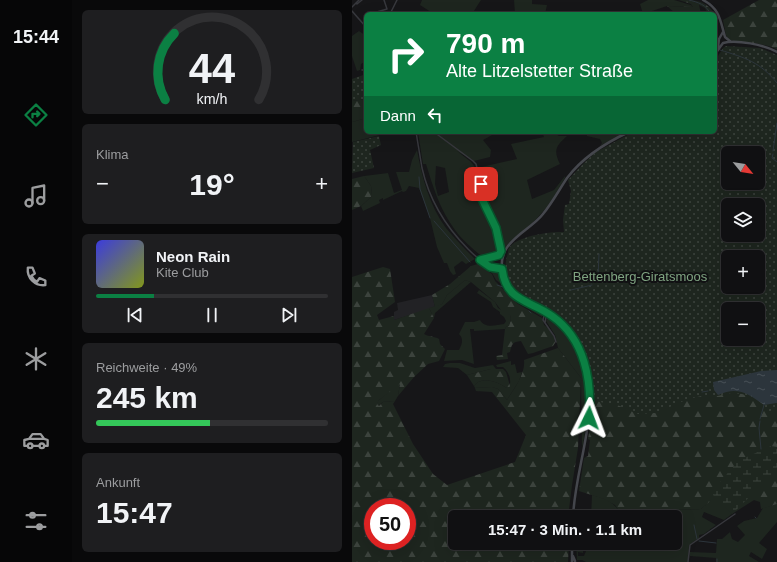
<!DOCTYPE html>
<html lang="de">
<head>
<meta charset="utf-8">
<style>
  :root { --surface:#101012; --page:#1e1e20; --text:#f1f3f6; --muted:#9c9d9f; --line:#303032; --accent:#0b8043 }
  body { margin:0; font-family:Arial,sans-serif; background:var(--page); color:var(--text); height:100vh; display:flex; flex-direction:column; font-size:15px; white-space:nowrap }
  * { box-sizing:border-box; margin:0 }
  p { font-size:13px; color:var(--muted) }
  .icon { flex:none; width:22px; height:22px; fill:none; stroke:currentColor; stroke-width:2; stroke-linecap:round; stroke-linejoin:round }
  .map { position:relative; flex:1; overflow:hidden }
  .sheet { display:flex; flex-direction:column; gap:10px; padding:10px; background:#09090a; width:280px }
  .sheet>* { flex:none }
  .top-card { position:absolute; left:12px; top:12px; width:353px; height:122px; border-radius:6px; box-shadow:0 4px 16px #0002,0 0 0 1px var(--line); background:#0b8043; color:#fff; overflow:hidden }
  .needle { width:26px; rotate:120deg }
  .buttons { position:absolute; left:369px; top:146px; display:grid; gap:8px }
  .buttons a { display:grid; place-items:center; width:44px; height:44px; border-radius:6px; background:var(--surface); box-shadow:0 4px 16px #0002,0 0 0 1px var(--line); font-size:20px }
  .speed { position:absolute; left:12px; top:498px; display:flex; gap:8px; font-size:20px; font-weight:700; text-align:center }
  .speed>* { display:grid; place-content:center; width:52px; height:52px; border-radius:50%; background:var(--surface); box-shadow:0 4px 16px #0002,0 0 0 1px var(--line); line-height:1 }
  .speed .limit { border:6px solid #d22; background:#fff; color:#111 }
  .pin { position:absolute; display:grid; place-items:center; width:34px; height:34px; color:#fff; margin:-17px; border-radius:8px; box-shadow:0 2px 6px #0006 }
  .me { position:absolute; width:44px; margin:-22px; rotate:3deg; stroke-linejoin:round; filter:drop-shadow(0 0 3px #0008) }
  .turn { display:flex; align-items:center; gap:14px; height:84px; padding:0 16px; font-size:18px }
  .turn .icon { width:52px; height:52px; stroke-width:2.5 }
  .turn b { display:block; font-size:28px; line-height:34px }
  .then { display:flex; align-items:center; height:38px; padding:0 16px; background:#0003; gap:8px; font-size:15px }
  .big { font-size:30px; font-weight:600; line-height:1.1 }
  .sheet .card { flex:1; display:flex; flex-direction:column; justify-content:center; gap:6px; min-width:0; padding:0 14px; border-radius:6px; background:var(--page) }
  .sheet .dial { align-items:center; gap:0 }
  .dial svg { height:104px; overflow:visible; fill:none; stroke:var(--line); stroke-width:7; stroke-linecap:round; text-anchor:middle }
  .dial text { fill:var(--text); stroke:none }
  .song { display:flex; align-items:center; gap:12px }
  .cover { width:48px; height:48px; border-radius:6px; background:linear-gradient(135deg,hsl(240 70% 55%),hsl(70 70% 35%)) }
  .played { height:4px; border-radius:2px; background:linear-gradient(90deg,var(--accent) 25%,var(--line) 25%) }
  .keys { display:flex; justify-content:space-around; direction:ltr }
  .heat { display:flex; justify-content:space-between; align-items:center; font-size:22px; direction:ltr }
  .charge { height:6px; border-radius:3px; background:linear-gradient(90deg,#34c759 49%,var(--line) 0) }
  .trip { position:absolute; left:96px; top:510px; width:234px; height:40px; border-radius:6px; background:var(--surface); box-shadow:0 4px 16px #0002,0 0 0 1px var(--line); font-weight:600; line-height:40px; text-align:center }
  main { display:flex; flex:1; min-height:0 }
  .tabs { display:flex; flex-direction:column; width:72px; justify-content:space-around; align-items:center; background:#060607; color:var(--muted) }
  .tabs .icon { width:28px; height:28px }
  .tabs .current { color:var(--accent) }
  .tabs b { font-size:18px; color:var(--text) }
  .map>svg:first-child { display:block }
</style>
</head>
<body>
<main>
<nav class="tabs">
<b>15:44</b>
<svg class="icon current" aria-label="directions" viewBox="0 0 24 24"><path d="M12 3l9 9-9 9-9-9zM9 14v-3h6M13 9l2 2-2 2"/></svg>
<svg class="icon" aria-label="music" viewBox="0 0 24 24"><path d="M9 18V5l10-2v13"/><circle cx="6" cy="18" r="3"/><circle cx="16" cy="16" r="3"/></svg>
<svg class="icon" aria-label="phone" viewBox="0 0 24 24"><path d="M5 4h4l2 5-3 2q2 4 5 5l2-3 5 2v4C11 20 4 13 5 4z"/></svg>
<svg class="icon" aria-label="climate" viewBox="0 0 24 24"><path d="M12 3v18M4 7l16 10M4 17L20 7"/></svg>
<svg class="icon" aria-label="car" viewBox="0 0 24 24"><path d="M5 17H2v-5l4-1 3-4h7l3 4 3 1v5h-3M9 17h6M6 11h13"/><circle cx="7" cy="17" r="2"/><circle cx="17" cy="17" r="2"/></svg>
<svg class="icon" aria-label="filters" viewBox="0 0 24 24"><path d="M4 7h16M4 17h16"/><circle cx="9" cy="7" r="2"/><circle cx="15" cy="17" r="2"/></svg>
</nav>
<section class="sheet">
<div class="card dial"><svg viewBox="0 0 100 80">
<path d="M14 69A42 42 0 1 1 86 69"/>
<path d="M14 69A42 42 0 0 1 21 18" stroke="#0b8043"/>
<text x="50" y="56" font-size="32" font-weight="700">44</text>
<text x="50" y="72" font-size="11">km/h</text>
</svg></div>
<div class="card"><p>Klima</p>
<div class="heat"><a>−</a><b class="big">19°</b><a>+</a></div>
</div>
<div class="card">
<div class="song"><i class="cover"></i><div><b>Neon Rain</b><p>Kite Club</p></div></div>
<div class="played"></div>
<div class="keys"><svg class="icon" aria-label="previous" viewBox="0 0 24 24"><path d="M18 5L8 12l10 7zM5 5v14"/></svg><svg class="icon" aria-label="pause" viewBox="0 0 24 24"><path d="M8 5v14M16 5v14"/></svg><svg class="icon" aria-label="next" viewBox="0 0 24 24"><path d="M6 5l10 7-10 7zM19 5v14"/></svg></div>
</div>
<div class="card"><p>Reichweite · 49%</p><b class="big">245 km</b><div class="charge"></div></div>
<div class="card"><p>Ankunft</p><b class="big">15:47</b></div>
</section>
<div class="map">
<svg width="425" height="562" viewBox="0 0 425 562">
  <defs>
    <pattern id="forest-firs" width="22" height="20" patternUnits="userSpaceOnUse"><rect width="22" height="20" fill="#1e261f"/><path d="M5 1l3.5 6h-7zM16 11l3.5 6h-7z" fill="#3c433d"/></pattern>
    <pattern id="wetland-marsh" width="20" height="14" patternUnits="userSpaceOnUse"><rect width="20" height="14" fill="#1e261f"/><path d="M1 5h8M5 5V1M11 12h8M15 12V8" fill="none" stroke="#3c433d"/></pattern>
    <pattern id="park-dots" width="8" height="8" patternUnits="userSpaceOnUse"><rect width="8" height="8" fill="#1e261f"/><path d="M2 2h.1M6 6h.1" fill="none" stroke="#3c433d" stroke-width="1.8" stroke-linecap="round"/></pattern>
    <pattern id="water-ripples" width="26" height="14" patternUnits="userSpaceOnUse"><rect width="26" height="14" fill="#2c353c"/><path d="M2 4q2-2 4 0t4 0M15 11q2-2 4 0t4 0" fill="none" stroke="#485056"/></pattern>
  </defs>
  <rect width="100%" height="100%" fill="#161618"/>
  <path fill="#222225" d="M80 295 83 307 42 320V312L46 310 45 303Z"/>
  <path fill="#1e261f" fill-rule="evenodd" d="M70 0H129L120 14H82L68 5Z
    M162 0H180V4L195 5 193 14H163Z
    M296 0H322L339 5 341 7 315 6 291 14 288 4Z
    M7 31 14 36V61L9 64 8 70 5 71 0 56V36Z
    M14 118V132H40L0 142V122Z
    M66 132H81L86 135 87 132H134L140 135 131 140 139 150 138 157 122 161 105 151 119 162 125 170 129 198 143 228 148 251 147 252 132 258C121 249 111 241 103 230 88 210 81 187 74 164H71ZM84 166 93 168 97 192 86 196 83 184Z
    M190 132H201L207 136H215C204 146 201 150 208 164L175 180 180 199 202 190 213 176V178C205 191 198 205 187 216 174 231 161 235 150 253L145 226 132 198 125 168 165 159 159 144 192 137Z
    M235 132H275L248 146 250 143 248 139 235 136Z
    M65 150C70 177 77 205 94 228 103 239 113 249 123 259L114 264 110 261 102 267 104 274 101 275 98 271 95 263H92L85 247 78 218 67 188 57 186 54 191 51 192 50 191 31 200V198L27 200 28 203 11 211 9 206 20 196 19 186 12 176 36 173 42 193 50 190 44 172H57L60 160Z
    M126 263 138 269 148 271C152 294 171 304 190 314V317L165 302 152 286 144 280 140 273Z
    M113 280 119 282 83 313 82 318 77 308 90 304 95 295Z
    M127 290 143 302 146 308 158 315 159 319 157 326 154 327 153 329 122 331V329H118L122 364 110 360 92 361 95 350H107C110 344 112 339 107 334L113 322H122L128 320C133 329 144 325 152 324L154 321 152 317 148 314V312L141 307 139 302 125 293Z
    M197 317H199C241 350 240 401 230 449L229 378 206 348 203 335 194 321Z
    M159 361V365L163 364 165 373 170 372 167 381 155 400 146 389 140 387 123 388 122 386C130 375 146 382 155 388H157C160 380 157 372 151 367H145L144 365Z
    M98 363H108L123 368 141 365 144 369H139L115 375 106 368 91 367 93 364Z
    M46 384H48L46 396 43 401 31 402 26 406 25 404 27 400Z
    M240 495C257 500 261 501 271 517H239Z
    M363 496 380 514 372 520 352 512 350 517 364 525 352 534 347 535V538L337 545 336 562H234L230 560H225L224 543 226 545 230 543 231 547 226 546V550H230L231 549V553L226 552V556H232L234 551 233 543H323V517H294L307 509 310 512 320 510 349 509Z
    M425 504V522L407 543 415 549 410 559 399 552 397 556 407 562H364V558L338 556V552L364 553 365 539H370L378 532 380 539 386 542 393 535 385 526 392 521 405 518 411 508Z"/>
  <path fill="url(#forest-firs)" fill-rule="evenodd" d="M327 0C344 0 353 0 363 14H356L353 8 347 5 349 14H341L334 12C325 16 322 12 315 6L341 7 339 4Z
    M407 0H425V49C408 42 394 43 377 40L374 35 371 20Z
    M14 99V118L0 122V101Z
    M12 176 19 186 20 196 9 206 0 210V179Z
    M376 183H406L425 370 375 391 393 393 425 403V504L409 509 408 502 402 500 380 514 363 497 349 509 320 510 310 512 307 509 294 517H271L263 505 252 499 227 491 232 458 236 456 238 440 236 439 240 415 239 378ZM376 205H406V235H376ZM376 257H406V287H376ZM376 309H406V339H376Z
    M126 264 140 274 143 281 151 289 157 296 166 304 190 318 192 325 197 329 202 338 203 343 201 346 181 353 176 354 169 341C160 342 160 344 158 352L155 353 156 359 145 360 144 356 150 355 153 329 154 327 157 326 159 319 158 315 152 314 143 302 119 282 113 280 95 295 90 304 83 307 80 295 98 284 119 266Z
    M31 267 38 269 43 302 25 315 27 320 42 316V320L77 308 82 318 72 334C77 337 82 336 87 339L88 344 93 349 87 361 76 364 62 377 46 396 48 384 27 400 25 404 27 406 31 402 43 401 41 404 61 444 81 474 95 485 163 462 174 435 140 392 124 391 123 388 140 387 146 389 155 400C162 389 174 373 172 360L206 348 229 378 226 448 220 485 216 517H103V543H217L216 562H0V277ZM21 507H55V541H21Z
    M139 369H151L154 372 158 386 157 388H155C146 382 130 375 122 386L115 375Z"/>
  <path fill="url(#wetland-marsh)" d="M419 446 425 447V470L380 514 359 493 386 461Z"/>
  <path fill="url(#park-dots)" fill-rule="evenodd" d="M374 46 408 48 425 55V407L415 413 399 397 390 394 379 393 361 397 350 396 336 399 304 413 286 414 263 404 261 405 240 400C239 371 231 340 209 320 203 313 194 309 187 305 177 299 165 298 159 288 156 283 156 281 155 276 153 266 153 263 156 253 157 248 155 252 158 247 165 236 199 231 212 232L211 220 213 205 217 204 219 191 216 180 232 163 244 152 281 132H363V61L371 48ZM376 153H406V183H376ZM376 205H406V235H376ZM376 257H406V287H376ZM376 309H406V339H376Z
    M14 74V99L0 101V79Z
    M27 136 29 145 18 150 22 168 0 173 1 142Z"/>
  <path fill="url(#water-ripples)" d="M425 370V403H424L412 405C396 394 386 386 366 395L362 390 361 382 409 371Z"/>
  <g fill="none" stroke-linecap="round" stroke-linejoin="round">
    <path stroke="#2c353c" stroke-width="1" d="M337 0C345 2 356 5 358 14
      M368 50C394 58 408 62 425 83
      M114 132H118
      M421 151 425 123
      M421 154 420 158 425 162
      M67 177 68 189 78 218
      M82 221 118 262
      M240 283 246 277 247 254
      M145 285 151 287
      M219 290 240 285
      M177 311 179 313
      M350 392 356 391
      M408 419 412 405
      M408 421 407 428 409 449
      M403 517 404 518
      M342 525 345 539
      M347 541 364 543
      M365 559V562"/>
    <path stroke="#37383d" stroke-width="1.5" d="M32 0 35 9
      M4 3 5 4 10 0
      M0 7 7 0
      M0 11 14 27
      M18 14 35 9
      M38 14 45 0
      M10 70H14
      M64 132C66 144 68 156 70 168 77 199 94 227 116 249 126 259 135 267 150 269
      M82 132 121 161 124 164 129 184 130 199 144 228 149 251 147 255 128 260
      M193 312 191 320 202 336 204 342
      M193 323 194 317 198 315
      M336 562 338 545 383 514"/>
    <path stroke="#45474d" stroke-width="2.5" d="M351 0C368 9 368 20 373 37L379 42
      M366 47 367 39 371 32
      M363 54 371 43C384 39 413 45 425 52
      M221 517C223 468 247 415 234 367 229 350 221 333 207 321 187 304 155 302 150 272 149 264 150 256 154 249 163 234 181 227 191 214 200 203 207 190 215 178 231 157 253 143 277 132
      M221 556 223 561
      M220 562V543"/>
  </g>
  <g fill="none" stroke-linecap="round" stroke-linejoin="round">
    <defs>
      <path id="route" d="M129 184 130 199 144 228 149 251 147 255 128 260 138 267 150 269C154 302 178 300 200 316 233 339 240 381 237 418"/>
    </defs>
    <use href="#route" stroke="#07532c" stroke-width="10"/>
    <use href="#route" stroke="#0b8043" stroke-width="7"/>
  </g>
  <g text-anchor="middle" stroke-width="4" stroke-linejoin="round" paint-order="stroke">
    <g font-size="13" fill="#7fa381" stroke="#111113">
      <text x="288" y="281">Bettenberg-Giratsmoos</text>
    </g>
  </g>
</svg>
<div class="buttons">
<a><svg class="needle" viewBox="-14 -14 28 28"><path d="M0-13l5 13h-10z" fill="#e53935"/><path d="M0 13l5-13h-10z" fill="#9c9d9f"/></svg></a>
<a><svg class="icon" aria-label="layers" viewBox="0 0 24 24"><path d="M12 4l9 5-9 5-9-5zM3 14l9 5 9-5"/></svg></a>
<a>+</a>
<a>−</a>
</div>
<div class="speed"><div class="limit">50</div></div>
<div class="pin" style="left:129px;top:184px;background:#d93025"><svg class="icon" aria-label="arrive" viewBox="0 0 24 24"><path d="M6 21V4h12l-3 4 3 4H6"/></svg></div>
<svg class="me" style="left:237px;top:418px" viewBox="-20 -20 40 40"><path d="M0-17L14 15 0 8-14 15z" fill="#0b8043" stroke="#fff" stroke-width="4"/></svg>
<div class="trip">15:47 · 3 Min. · 1.1 km</div>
<div class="top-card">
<div class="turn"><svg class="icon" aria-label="right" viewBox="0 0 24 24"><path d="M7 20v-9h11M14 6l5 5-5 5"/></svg><div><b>790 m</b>Alte Litzelstetter Straße</div></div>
<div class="then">Dann<svg class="icon" aria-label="left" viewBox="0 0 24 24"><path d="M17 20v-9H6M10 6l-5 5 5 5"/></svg></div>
</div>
</div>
</main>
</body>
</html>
